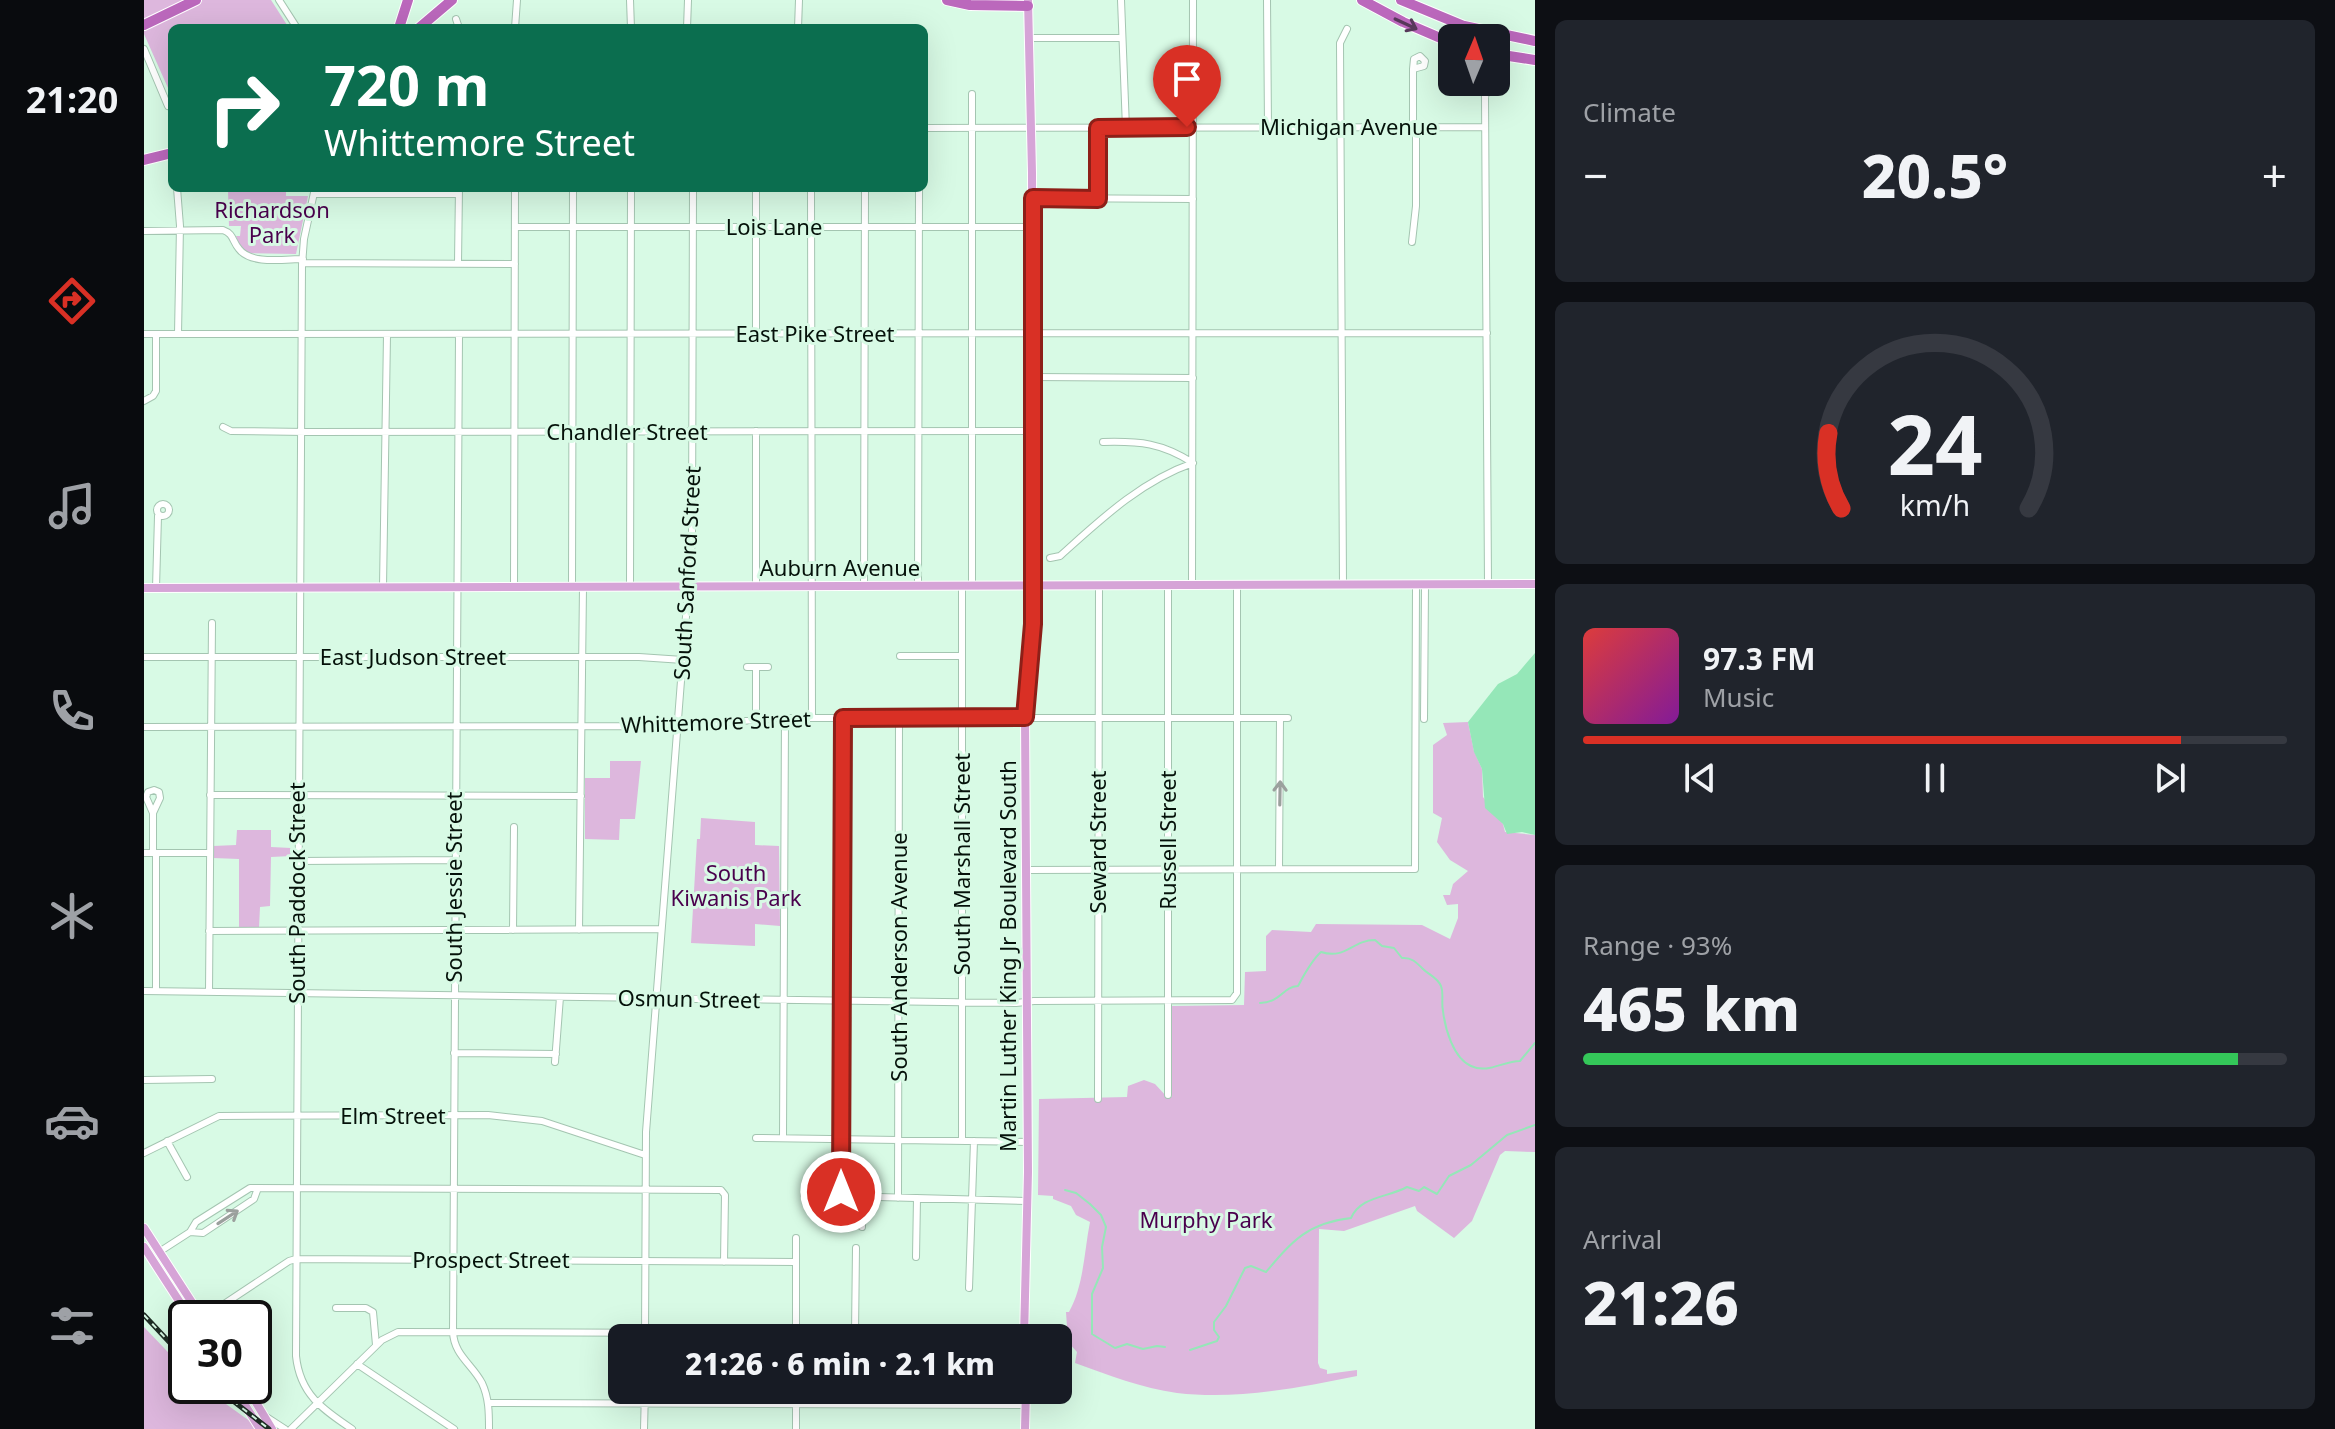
<!DOCTYPE html>
<html lang="en">
<head>
<meta charset="utf-8">
<style>
  :root { --surface:#171b24; --page:#20242c; --text:#f1f3f6; --muted:#9ea1a6; --line:#363941; --accent:#d93025 }
  body { margin:0; font-family:"Noto Sans",sans-serif; background:var(--page); color:var(--text); height:100vh; display:flex; flex-direction:column; font-size:30px; white-space:nowrap }
  * { box-sizing:border-box; margin:0 }
  p { font-size:26px; color:var(--muted) }
  .icon { flex:none; width:44px; height:44px; fill:none; stroke:currentColor; stroke-width:2; stroke-linecap:round; stroke-linejoin:round }
  .map { position:relative; flex:1; overflow:hidden }
  .sheet { display:flex; flex-direction:column; gap:20px; padding:20px; background:#0d0f14; width:800px }
  .sheet>* { flex:none }
  .guide { position:absolute; left:24px; top:24px; width:760px; height:168px; border-radius:12px; box-shadow:0 8px 32px #0002; background:#0b6e4f; color:#fff; overflow:hidden }
  .needle { width:52px; rotate:2deg }
  .tools { position:absolute; left:1294px; top:24px; display:grid; gap:16px }
  .tools a { display:grid; place-items:center; width:72px; height:72px; border-radius:12px; background:var(--surface); box-shadow:0 8px 32px #0002; font-size:40px }
  .speed { position:absolute; left:24px; top:1300px; display:flex; gap:16px; font-size:40px; font-weight:700; text-align:center }
  .speed>* { display:grid; place-content:center; width:104px; height:104px; border-radius:50%; background:var(--surface); box-shadow:0 8px 32px #0002; line-height:1 }
  .speed .limit { border:4px solid #111; border-radius:12px; background:#fff; color:#111 }
  .pin { position:absolute; display:grid; place-items:center; width:68px; height:68px; color:#fff; margin:-82px -34px; border-radius:50% 50% 50% 0; rotate:-45deg; box-shadow:0 0 8px #0007 }
  .pin .icon { rotate:45deg }
  .me { position:absolute; width:88px; margin:-44px; rotate:0deg; stroke-linejoin:round; filter:drop-shadow(0 0 6px #0008) }
  .turn { display:flex; align-items:center; gap:28px; height:168px; padding:0 24px; font-size:36px }
  .turn .icon { width:104px; height:104px; stroke-width:2.5 }
  .turn b { display:block; font-size:56px; line-height:68px }
  .big { font-size:60px; font-weight:800; line-height:1.1 }
  .sheet .card { flex:1; display:flex; flex-direction:column; justify-content:center; gap:12px; min-width:0; padding:0 28px; border-radius:12px; background:var(--page) }
  .sheet .dial { align-items:center; gap:0 }
  .dial svg { height:208px; overflow:visible; fill:none; stroke:var(--line); stroke-width:7; stroke-linecap:round; text-anchor:middle }
  .dial text { fill:var(--text); stroke:none }
  .song { display:flex; align-items:center; gap:24px }
  .cover { width:96px; height:96px; border-radius:12px; background:linear-gradient(135deg,hsl(0 70% 55%),hsl(290 70% 35%)) }
  .played { height:8px; border-radius:4px; background:linear-gradient(90deg,var(--accent) 85%,var(--line) 85%) }
  .keys { display:flex; justify-content:space-around; direction:ltr }
  .heat { display:flex; justify-content:space-between; align-items:center; font-size:44px; direction:ltr }
  .charge { height:12px; border-radius:6px; background:linear-gradient(90deg,#34c759 93%,var(--line) 0) }
  .trip { position:absolute; left:464px; top:1324px; width:464px; height:80px; border-radius:12px; background:var(--surface); box-shadow:0 8px 32px #0002; font-weight:800; line-height:80px; text-align:center }
  main { display:flex; flex:1; min-height:0 }
  .tab-bar { display:flex; flex-direction:column; width:144px; justify-content:space-around; align-items:center; background:#090b0e; color:var(--muted) }
  .tab-bar .icon { width:56px; height:56px }
  .tab-bar .active { color:var(--accent) }
  .tab-bar b { font-size:36px; color:var(--text) }
  .map>svg:first-child { display:block }
</style>
</head>
<body>
<main>
<nav class="tab-bar">
<b>21:20</b>
<svg class="icon active" aria-label="directions" viewBox="0 0 24 24"><path d="M12 3l9 9-9 9-9-9zM9 14v-3h6M13 9l2 2-2 2"/></svg>
<svg class="icon" aria-label="music" viewBox="0 0 24 24"><path d="M9 18V5l10-2v13"/><circle cx="6" cy="18" r="3"/><circle cx="16" cy="16" r="3"/></svg>
<svg class="icon" aria-label="phone" viewBox="0 0 24 24"><path d="M5 4h4l2 5-3 2q2 4 5 5l2-3 5 2v4C11 20 4 13 5 4z"/></svg>
<svg class="icon" aria-label="climate" viewBox="0 0 24 24"><path d="M12 3v18M4 7l16 10M4 17L20 7"/></svg>
<svg class="icon" aria-label="car" viewBox="0 0 24 24"><path d="M5 17H2v-5l4-1 3-4h7l3 4 3 1v5h-3M9 17h6M6 11h13"/><circle cx="7" cy="17" r="2"/><circle cx="17" cy="17" r="2"/></svg>
<svg class="icon" aria-label="filters" viewBox="0 0 24 24"><path d="M4 7h16M4 17h16"/><circle cx="9" cy="7" r="2"/><circle cx="15" cy="17" r="2"/></svg>
</nav>
<div class="map">
<svg width="1391" height="1429" viewBox="0 0 1391 1429">
  <rect width="100%" height="100%" fill="#d8fae5"/>
  <path fill="#ddb7dd" d="M0 0H127L145 28H28V97L0 34Z
    M98 188H142V196H164L152 254 103 253 95 245 92 236H96L97 226H85L84 190H98Z
    M1324 722 1330 751 1338 769 1339 797 1359 824 1361 832 1391 835V1152L1361 1151 1356 1155 1328 1221 1310 1238 1273 1211 1271 1206 1200 1231 1175 1229 1174 1363 1176 1368 1183 1370V1374L1213 1370V1376C1154 1388 1093 1400 1033 1393 998 1388 964 1375 931 1363L933 1352 924 1342 922 1312H925C940 1285 940 1252 946 1222L932 1215 927 1206 909 1199V1196L894 1195 895 1099 983 1097 984 1086 1000 1080 1011 1084 1023 1097H1028V1006L1100 1005 1101 972 1122 971V936L1128 930 1167 932 1172 924 1278 925 1306 939 1314 918V904L1303 905 1299 895H1306L1309 884 1324 871 1306 860 1293 842 1298 818 1289 813V745L1303 735 1299 723Z
    M466 761H497L491 819H476L475 840 441 839V778H466Z
    M557 818 611 822V845L635 846 636 926 611 924V946L547 943 553 839H556Z
    M93 830H127V847L147 848V856L127 857 126 906 116 907 115 928H95V859L69 858V846L92 845Z
    M0 1327 42 1371V1386H57L107 1422 111 1429H0Z"/>
  <path fill="#95e7b8" d="M1391 653V835L1378 832 1363 834 1359 824 1341 808 1338 769 1330 752 1324 722 1354 684 1373 674Z"/>
  <g fill="none" stroke-linecap="round" stroke-linejoin="round">
    <path stroke="#95e7b8" stroke-width="2" d="M1116 1003C1138 1002 1138 987 1154 986 1160 975 1167 961 1177 952 1202 960 1208 940 1231 940L1238 946 1250 948 1258 958C1267 957 1272 962 1279 969 1285 975 1293 977 1297 986 1300 994 1297 1002 1299 1011 1301 1028 1309 1058 1327 1066 1344 1074 1359 1061 1376 1061L1391 1043
      M921 1190 932 1193 946 1204 957 1215 962 1227 958 1247 959 1268 948 1294V1334L971 1348 983 1344 999 1349 1013 1346 1021 1347
      M1046 1350 1073 1341 1075 1337 1070 1330V1322L1082 1306 1101 1268 1107 1266 1122 1272C1149 1240 1164 1223 1207 1218 1217 1196 1243 1198 1263 1187L1275 1191 1280 1187 1293 1194 1305 1176 1327 1165 1363 1135 1391 1125"/>
    <defs>
      <path id="minor" d="M135 0 153 28
        M486 0 487 28
        M977 0 982 128
        M1123 0 1124 127
        M312 19 315 28
        M371 28 373 0
        M543 28 544 0
        M654 28 655 0
        M884 38H977
        M0 49 24 106
        M1276 56 1281 61 1280 66 1269 69 1270 59Z
        M1269 69V127
        M780 128 1341 127
        M954 128V199
        M33 188 36 226 34 334
        M171 188 160 239 158 265 152 1356C156 1394 178 1409 208 1429
        M612 188V334
        M667 188 668 718
        M170 194H315
        M889 198 1049 199
        M371 227H889
        M0 231 79 230C90 234 88 241 95 249 107 265 141 259 159 259
        M1268 242 1272 206V127
        M158 263 371 264
        M314 263 315 188
        M0 334 1343 333
        M315 335 309 1332C310 1355 328 1364 338 1383 345 1398 345 1413 345 1429
        M889 377 1049 378
        M0 401 9 396 12 391V334
        M79 427 87 431 162 432 889 431
        M612 431V586
        M959 442C996 441 1018 443 1049 463
        M13 510a6 6 0 1 1 12 0a6 6 0 1 1-12 0Z
        M906 558 916 556C956 520 997 481 1049 463
        M1199 585 1196 43 1203 29
        M1344 585 1341 96 1348 84
        M720 586 721 188
        M774 586 775 188
        M818 586V1141
        M828 586V94
        M1048 586 1049 0
        M239 587 243 335
        M370 587 371 188
        M428 587 429 188
        M486 587 487 188
        M12 588 14 516
        M756 656H818
        M0 657H495L539 660
        M603 667H624
        M612 719V667
        M1280 719 1281 585
        M0 727 533 726 635 718H1144
        M66 795 437 796
        M0 853H65
        M9 853V813L16 798 15 792 10 790 4 792 2 797 9 813
        M153 861 310 860
        M1135 869 1136 718
        M882 870 1271 869 1272 585
        M369 930 370 827
        M435 930 439 587
        M65 931 517 929
        M0 991 872 1003 890 1001 1088 1000 1093 993V586
        M12 991V853
        M65 992 68 623
        M310 1053 412 1054
        M411 1062 416 997
        M0 1080 68 1079
        M1024 1095V586
        M954 1099 955 586
        M612 1138 884 1142
        M639 1138 641 718
        M23 1141 43 1177
        M0 1153 75 1116 344 1115 398 1121 501 1155
        M660 1195 883 1201
        M697 1196 699 718
        M754 1198 755 717
        M718 1227 719 1197
        M46 1232 59 1233 110 1199 114 1188
        M15 1252 46 1232 52 1222 106 1188 577 1190 581 1195 580 1262
        M772 1257 773 1198
        M825 1288 830 1141
        M192 1308H222L229 1312 232 1345
        M59 1318 145 1261 152 1259 652 1262
        M711 1334 712 1248
        M501 1338 502 1132 548 539 549 188
        M652 1338V1238
        M213 1364 310 1429
        M344 1403 881 1405
        M121 1416 141 1429
        M147 1429 238 1340 254 1332 853 1334 864 1338
        M500 1429 501 1390
        M652 1429V1390"/>
      <path id="major" d="M0 588 1391 584
        M0 1228 58 1318
        M0 1247 46 1318
        M880 1338 884 1172 881 717 887 655 889 587 888 173 884 0
        M89 1386 116 1429
        M102 1386 128 1429
        M881 1429 882 1390"/>
      <path id="highway" d="M803 0 826 5 884 6
        M1218 0 1259 22 1308 43
        M1257 0 1320 26 1391 41
        M0 25 52 0
        M255 28 264 0
        M275 28 308 0
        M1352 54 1391 60
        M0 160 28 153"/>
    </defs>
    <use href="#minor" stroke="#a4c5b1" stroke-width="8"/>
    <use href="#major" stroke="#fff" stroke-width="10"/>
    <use href="#highway" stroke="#fff" stroke-width="12"/>
    <use href="#minor" stroke="#fff" stroke-width="6"/>
    <use href="#major" stroke="#d6a4d7" stroke-width="8"/>
    <use href="#highway" stroke="#bb68bc" stroke-width="10"/>
    <defs>
      <path id="rail" d="M0 1315 42 1360
        M70 1386 125 1429"/>
    </defs>
    <use href="#rail" stroke="#1f2d25" stroke-width="5"/>
    <use href="#rail" stroke="#d8fae5" stroke-width="2" stroke-dasharray="6" stroke-linecap="butt"/>
  </g>
  <defs><path id="oneway-shaft" d="M-6 0H5M1.5-3L5.5 0L1.5 3" fill="none" stroke-width="1.6" stroke-linecap="round" stroke-linejoin="round" transform="scale(2)"/></defs>
  <use stroke="#57385a" href="#oneway-shaft" transform="translate(1262 24) rotate(25)"/>
  <g stroke="#9ba09d">
    <use href="#oneway-shaft" transform="translate(1136 793) rotate(-89)"/>
    <use href="#oneway-shaft" transform="translate(84 1217) rotate(-33)"/>
  </g>
  <g fill="none" stroke-linecap="round" stroke-linejoin="round">
    <defs>
      <path id="route" d="M697 1192 699 718 881 717 889 624V198L954 199V128L1043 127"/>
    </defs>
    <use href="#route" stroke="#8d1f18" stroke-width="20"/>
    <use href="#route" stroke="#d93025" stroke-width="14"/>
  </g>
  <g text-anchor="middle" stroke-width="6" stroke-linejoin="round" paint-order="stroke">
    <g font-size="22" fill="#05110a" stroke="#d8fae5">
      <text x="1205" y="135">Michigan Avenue</text>
      <text x="630" y="235">Lois Lane</text>
      <text x="671" y="342">East Pike Street</text>
      <text x="483" y="440">Chandler Street</text>
      <text x="696" y="576">Auburn Avenue</text>
      <text transform="translate(543 573) rotate(-87)" y="8">South Sanford Street</text>
      <text x="269" y="665">East Judson Street</text>
      <text transform="translate(572 722) rotate(-2)" y="8">Whittemore Street</text>
      <text transform="translate(1024 840) rotate(-90)" y="8">Russell Street</text>
      <text transform="translate(954 842) rotate(-90)" y="8">Seward Street</text>
      <text transform="translate(818 864) rotate(-90)" y="8">South Marshall Street</text>
      <text transform="translate(310 887) rotate(-90)" y="8">South Jessie Street</text>
      <text transform="translate(153 893) rotate(-90)" y="8">South Paddock Street</text>
      <text transform="translate(864 956) rotate(-90)" y="8">Martin Luther King Jr Boulevard South</text>
      <text transform="translate(755 957) rotate(-90)" y="8">South Anderson Avenue</text>
      <text transform="translate(545 999) rotate(1)" y="8">Osmun Street</text>
      <text x="249" y="1124">Elm Street</text>
      <text x="347" y="1268">Prospect Street</text>
    </g>
    <g font-size="22" fill="#4a004d" stroke="#d8fae5">
      <text x="128" y="218">Richardson<tspan x="128" dy="25">Park</tspan></text>
      <text x="592" y="881">South<tspan x="592" dy="25">Kiwanis Park</tspan></text>
      <text x="1062" y="1228">Murphy Park</text>
    </g>
  </g>
</svg>
<div class="tools">
<a><svg class="needle" viewBox="-14 -14 28 28"><path d="M0-13l5 13h-10z" fill="#e53935"/><path d="M0 13l5-13h-10z" fill="#9ea1a6"/></svg></a>
</div>
<div class="speed"><div class="limit">30</div></div>
<div class="pin" style="left:1043px;top:127px;background:#d93025"><svg class="icon" aria-label="arrive" viewBox="0 0 24 24"><path d="M6 21V4h12l-3 4 3 4H6"/></svg></div>
<svg class="me" style="left:697px;top:1192px" viewBox="-20 -20 40 40"><circle r="17" fill="#d93025" stroke="#fff" stroke-width="3"/><path d="M0-11L8 9 0 5-8 9z" fill="#fff"/></svg>
<div class="trip">21:26 · 6 min · 2.1 km</div>
<div class="guide">
<div class="turn"><svg class="icon" aria-label="right" viewBox="0 0 24 24"><path d="M7 20v-9h11M14 6l5 5-5 5"/></svg><div><b>720 m</b>Whittemore Street</div></div>
</div>
</div>
<section class="sheet">
<div class="card"><p>Climate</p>
<div class="heat"><a>−</a><b class="big">20.5°</b><a>+</a></div>
</div>
<div class="card dial"><svg viewBox="0 0 100 80">
<path d="M14 69A42 42 0 1 1 86 69"/>
<path d="M14 69A42 42 0 0 1 9 40" stroke="#d93025"/>
<text x="50" y="56" font-size="32" font-weight="700">24</text>
<text x="50" y="72" font-size="11">km/h</text>
</svg></div>
<div class="card">
<div class="song"><i class="cover"></i><div><b>97.3 FM</b><p>Music</p></div></div>
<div class="played"></div>
<div class="keys"><svg class="icon" aria-label="previous" viewBox="0 0 24 24"><path d="M18 5L8 12l10 7zM5 5v14"/></svg><svg class="icon" aria-label="pause" viewBox="0 0 24 24"><path d="M8 5v14M16 5v14"/></svg><svg class="icon" aria-label="next" viewBox="0 0 24 24"><path d="M6 5l10 7-10 7zM19 5v14"/></svg></div>
</div>
<div class="card"><p>Range · 93%</p><b class="big">465 km</b><div class="charge"></div></div>
<div class="card"><p>Arrival</p><b class="big">21:26</b></div>
</section>
</main>
</body>
</html>
